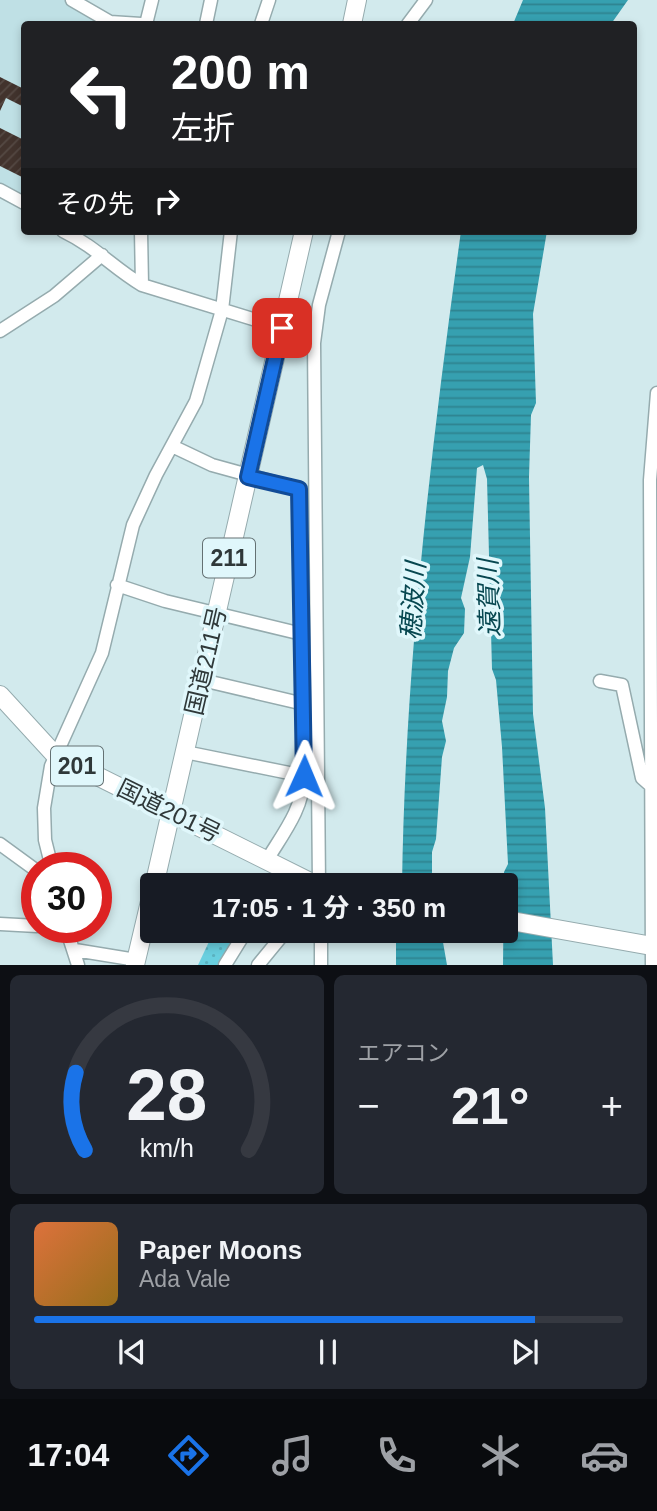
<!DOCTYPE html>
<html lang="ja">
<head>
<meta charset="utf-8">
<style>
  :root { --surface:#171b24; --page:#242831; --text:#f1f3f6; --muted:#9ea1a6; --line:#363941; --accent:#1a73e8 }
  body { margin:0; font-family:Helvetica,"Noto Sans JP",sans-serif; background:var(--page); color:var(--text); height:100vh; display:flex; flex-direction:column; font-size:26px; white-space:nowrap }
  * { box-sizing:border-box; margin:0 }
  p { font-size:23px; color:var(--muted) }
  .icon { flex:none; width:38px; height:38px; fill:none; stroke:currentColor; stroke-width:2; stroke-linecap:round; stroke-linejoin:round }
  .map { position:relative; height:965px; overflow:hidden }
  .sheet { display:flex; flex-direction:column; gap:10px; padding:10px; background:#0d0f14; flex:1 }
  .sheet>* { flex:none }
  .top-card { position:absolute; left:21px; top:21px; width:616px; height:214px; border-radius:7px; box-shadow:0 4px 10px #0003; background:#202124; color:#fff; overflow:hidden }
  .speed { position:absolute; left:21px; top:852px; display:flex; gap:14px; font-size:35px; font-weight:700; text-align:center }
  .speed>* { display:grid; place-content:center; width:91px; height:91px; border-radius:50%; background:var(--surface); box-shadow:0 4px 10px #0003; line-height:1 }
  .speed .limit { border:10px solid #d22; background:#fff; color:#111 }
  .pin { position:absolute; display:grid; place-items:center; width:60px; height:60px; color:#fff; margin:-30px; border-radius:14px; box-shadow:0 4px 10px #0006 }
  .me { position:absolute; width:77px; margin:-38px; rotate:1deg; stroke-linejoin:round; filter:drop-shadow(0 0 5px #0008) }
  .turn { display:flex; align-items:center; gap:24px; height:147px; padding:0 35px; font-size:32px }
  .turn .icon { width:91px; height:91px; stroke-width:2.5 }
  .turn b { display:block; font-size:49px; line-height:60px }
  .then { display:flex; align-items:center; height:66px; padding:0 35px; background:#0003; gap:14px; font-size:26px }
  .big { font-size:52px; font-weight:700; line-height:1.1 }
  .sheet .tile { flex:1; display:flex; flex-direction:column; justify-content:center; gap:10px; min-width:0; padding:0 24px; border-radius:10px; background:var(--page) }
  .sheet .dial { align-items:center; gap:0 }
  .dial svg { height:182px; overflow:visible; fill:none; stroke:var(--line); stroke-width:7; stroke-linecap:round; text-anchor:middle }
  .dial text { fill:var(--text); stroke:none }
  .song { display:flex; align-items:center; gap:21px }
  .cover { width:84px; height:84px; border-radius:10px; background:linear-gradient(135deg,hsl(20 70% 55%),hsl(40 70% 35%)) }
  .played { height:7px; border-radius:4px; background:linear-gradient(90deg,var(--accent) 85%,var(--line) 85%) }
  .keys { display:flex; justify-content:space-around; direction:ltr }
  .heat { display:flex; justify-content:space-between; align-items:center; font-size:38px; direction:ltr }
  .sheet .tiles { flex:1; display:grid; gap:10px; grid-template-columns:1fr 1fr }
  .tile:last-child { grid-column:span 2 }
  .trip { position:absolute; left:140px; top:873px; width:378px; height:70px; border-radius:7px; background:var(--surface); box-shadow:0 4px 10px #0003; font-weight:700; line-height:70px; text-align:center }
  .menu { display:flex; height:112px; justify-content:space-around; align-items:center; background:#090b0e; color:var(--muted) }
  .menu .icon { width:49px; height:49px }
  .menu .current { color:var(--accent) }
  .menu b { font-size:32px; color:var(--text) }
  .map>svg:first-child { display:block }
</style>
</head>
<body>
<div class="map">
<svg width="657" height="965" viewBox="0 0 657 965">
  <defs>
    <pattern id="park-dots" width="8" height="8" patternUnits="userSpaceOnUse" patternTransform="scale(1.75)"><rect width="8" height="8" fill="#69cfdf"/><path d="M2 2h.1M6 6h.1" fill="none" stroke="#5bb2c0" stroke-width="1.8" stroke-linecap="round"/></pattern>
    <pattern id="water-rules" width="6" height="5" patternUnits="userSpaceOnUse" patternTransform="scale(1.75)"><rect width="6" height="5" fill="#36a0b0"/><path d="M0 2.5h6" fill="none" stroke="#2e8390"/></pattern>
    <pattern id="building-hatch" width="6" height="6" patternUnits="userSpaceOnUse" patternTransform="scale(1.75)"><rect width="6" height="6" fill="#42332d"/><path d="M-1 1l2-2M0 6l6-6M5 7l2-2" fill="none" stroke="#554944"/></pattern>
  </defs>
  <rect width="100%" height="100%" fill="#d2eaed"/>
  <path fill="#bfe0e5" d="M0 0H65L106 24H24V199L0 186Z"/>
  <path fill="url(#park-dots)" d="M214 931H238L218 965H198Z"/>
  <path fill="url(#water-rules)" d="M523 0H628L611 24H513Z
    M461 231H547L533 314 536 403 531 415 529 477 533 714 545 808 553 965H503L504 872 508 864 502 747 496 680 492 669 487 479 483 465 477 468 470 557 461 598 465 609 464 633 454 648 448 671 447 697 442 721 446 741 442 757 436 839 432 852V885L402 886C405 667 431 448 461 231Z
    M401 931H441L447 965H396V941Z"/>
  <path fill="url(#building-hatch)" d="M0 77 24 89V107L6 98 0 111Z
    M0 128 24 140 22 177 0 166Z"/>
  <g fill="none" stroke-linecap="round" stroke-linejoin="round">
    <defs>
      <path id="minor" d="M72 0 110 22 141 24
        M146 24 152 0
        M206 24 211 0
        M261 24 269 0
        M408 24 426 0
        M0 190 24 203
        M63 231C96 247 112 267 142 285L282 328
        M141 231 142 285
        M0 331 54 296 102 255
        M172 446 212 465 299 489 302 634
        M117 585 165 601 302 634 304 776 185 752
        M202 680 304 704
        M600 681 622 685 642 778 651 786
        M0 844 37 871
        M267 860C284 832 303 809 304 776
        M52 868 45 840 44 808 51 766 102 653 133 525 156 475 196 401 222 310 231 231
        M319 886 314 343 319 305 339 231
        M0 924 37 926
        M66 928 78 965
        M321 931V965
        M75 950 136 960
        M225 965 246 931
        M258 965 281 937
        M652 965 650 480 657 393"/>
      <path id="highway" d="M352 24 357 0
        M0 695 55 755 318 886
        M154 886 304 231
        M506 920 657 947
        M135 965 152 893"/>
    </defs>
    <use href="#minor" stroke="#95abae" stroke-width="15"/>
    <use href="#highway" stroke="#95abae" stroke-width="20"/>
    <use href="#minor" stroke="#fff" stroke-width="12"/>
    <use href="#highway" stroke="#fff" stroke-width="18"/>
  </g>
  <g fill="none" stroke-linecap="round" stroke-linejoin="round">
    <defs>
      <path id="route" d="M282 328 248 477 299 489 304 776"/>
    </defs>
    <use href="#route" stroke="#114b97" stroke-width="18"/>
    <use href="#route" stroke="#1a73e8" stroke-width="12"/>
  </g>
  <g text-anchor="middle" stroke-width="7" stroke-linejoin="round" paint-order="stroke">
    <g fill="#e0f7fb" stroke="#647173" stroke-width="2">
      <rect x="203" y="538.5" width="52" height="39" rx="5"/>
      <rect x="51" y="746.5" width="52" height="39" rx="5"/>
    </g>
    <g font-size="23" font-weight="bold" fill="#2f3839">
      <text x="229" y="566">211</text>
      <text x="77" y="774">201</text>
    </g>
    <g font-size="24" fill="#2f3839" stroke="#e0f7fb">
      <text transform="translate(206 661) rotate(-77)" y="8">国道211号</text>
      <text transform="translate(169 811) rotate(26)" y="8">国道201号</text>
    </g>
    <g font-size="26" font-style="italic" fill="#074750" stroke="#e0f7fb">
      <text transform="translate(489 598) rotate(-92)" y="9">遠賀川</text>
      <text transform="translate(413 601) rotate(-86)" y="9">穂波川</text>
    </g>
  </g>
</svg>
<div class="speed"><div class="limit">30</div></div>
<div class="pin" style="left:282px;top:328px;background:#d93025"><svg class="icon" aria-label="arrive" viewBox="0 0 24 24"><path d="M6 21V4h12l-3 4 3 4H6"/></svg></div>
<svg class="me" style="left:304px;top:776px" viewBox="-20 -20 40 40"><path d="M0-17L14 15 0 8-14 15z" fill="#1a73e8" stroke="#fff" stroke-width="4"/></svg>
<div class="trip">17:05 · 1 分 · 350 m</div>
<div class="top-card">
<div class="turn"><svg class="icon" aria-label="left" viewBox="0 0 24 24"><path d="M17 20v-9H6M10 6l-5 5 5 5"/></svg><div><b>200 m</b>左折</div></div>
<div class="then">その先<svg class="icon" aria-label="right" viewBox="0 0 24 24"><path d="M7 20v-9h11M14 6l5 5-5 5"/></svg></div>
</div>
</div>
<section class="sheet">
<div class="tiles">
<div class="tile dial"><svg viewBox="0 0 100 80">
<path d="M14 69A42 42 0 1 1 86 69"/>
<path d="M14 69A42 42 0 0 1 10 35" stroke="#1a73e8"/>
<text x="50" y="56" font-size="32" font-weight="700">28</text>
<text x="50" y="72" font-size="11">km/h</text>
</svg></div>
<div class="tile"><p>エアコン</p>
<div class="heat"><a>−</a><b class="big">21°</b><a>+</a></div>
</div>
<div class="tile">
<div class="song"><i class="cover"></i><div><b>Paper Moons</b><p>Ada Vale</p></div></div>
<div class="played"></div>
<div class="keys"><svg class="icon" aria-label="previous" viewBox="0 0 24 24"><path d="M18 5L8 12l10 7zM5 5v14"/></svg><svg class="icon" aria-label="pause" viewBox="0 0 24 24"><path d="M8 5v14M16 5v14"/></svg><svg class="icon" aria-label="next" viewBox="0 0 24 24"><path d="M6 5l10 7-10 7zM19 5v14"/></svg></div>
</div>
</div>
</section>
<nav class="menu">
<b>17:04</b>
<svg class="icon current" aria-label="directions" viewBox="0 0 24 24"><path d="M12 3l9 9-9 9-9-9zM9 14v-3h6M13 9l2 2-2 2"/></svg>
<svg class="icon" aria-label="music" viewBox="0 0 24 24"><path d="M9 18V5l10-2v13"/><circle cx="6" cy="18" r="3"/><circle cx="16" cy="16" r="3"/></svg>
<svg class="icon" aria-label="phone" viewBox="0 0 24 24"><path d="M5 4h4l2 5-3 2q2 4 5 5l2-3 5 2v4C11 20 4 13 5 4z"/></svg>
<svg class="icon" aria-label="climate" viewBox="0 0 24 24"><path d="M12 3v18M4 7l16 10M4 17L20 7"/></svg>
<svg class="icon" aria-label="car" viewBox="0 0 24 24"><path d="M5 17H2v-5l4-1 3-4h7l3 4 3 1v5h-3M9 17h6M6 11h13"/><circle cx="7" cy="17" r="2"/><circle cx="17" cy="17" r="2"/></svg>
</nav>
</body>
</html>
